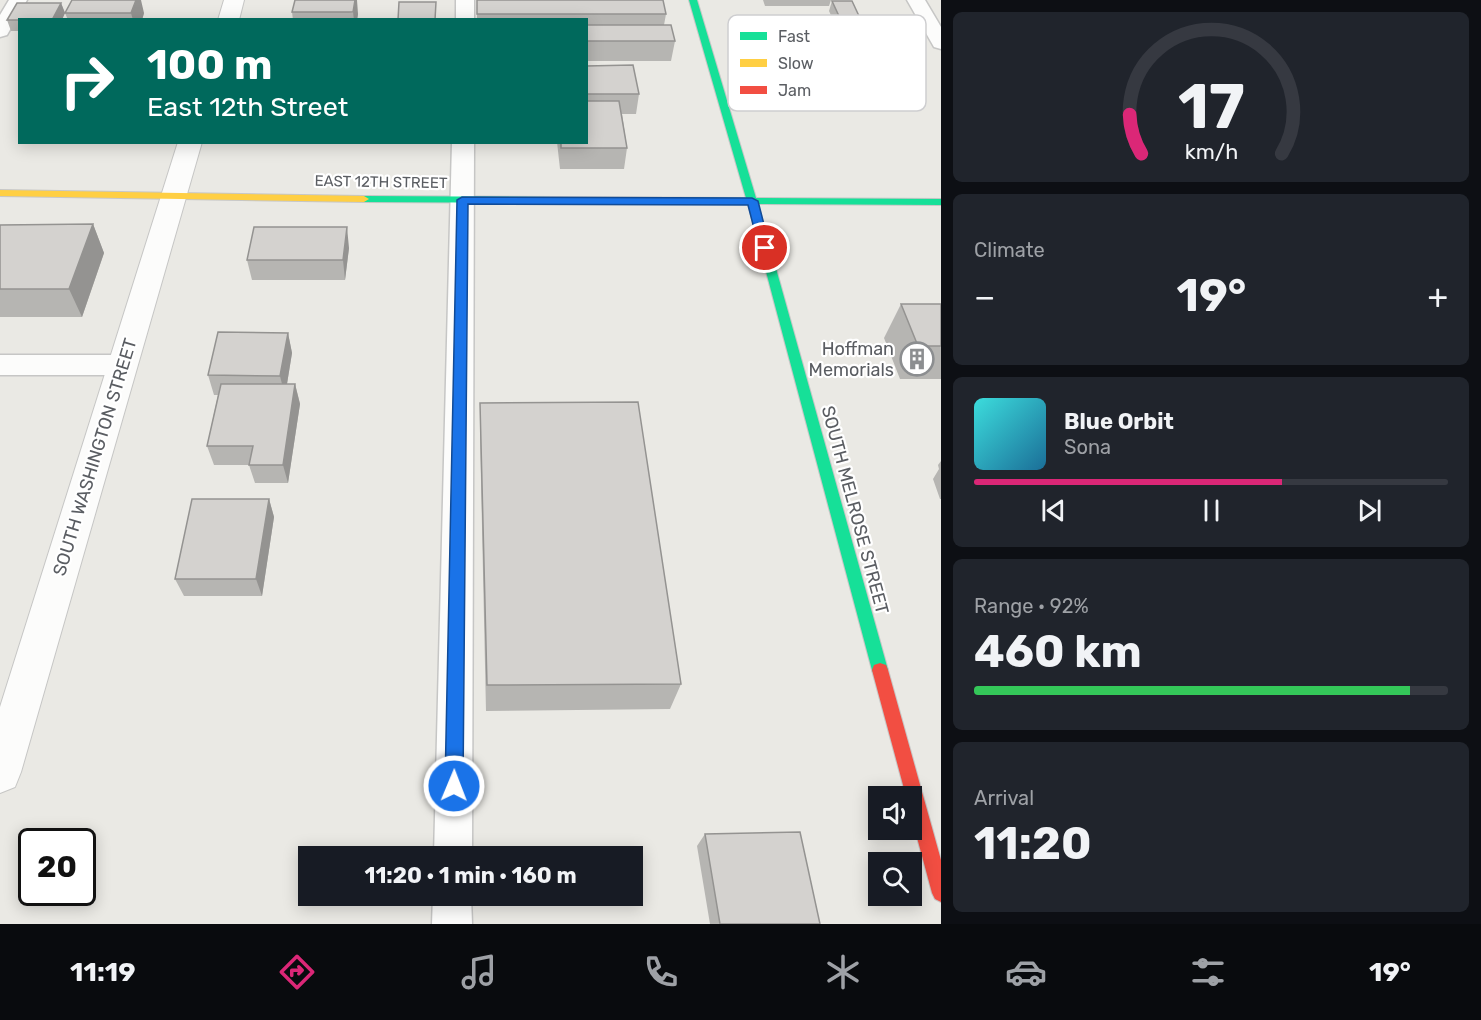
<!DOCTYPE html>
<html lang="en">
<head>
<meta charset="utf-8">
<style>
  :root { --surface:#171b24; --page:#20242c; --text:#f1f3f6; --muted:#9ea1a6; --line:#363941; --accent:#db2777 }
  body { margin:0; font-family:Rubik,sans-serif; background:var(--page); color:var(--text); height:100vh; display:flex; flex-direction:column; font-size:22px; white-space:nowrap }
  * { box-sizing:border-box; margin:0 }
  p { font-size:20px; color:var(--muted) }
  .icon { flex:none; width:33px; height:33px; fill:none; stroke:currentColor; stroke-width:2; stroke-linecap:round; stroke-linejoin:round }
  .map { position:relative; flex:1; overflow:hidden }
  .drawer { display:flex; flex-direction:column; gap:12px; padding:12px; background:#0d0f14; width:540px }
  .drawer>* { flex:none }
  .guide { position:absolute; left:18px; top:18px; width:570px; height:126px; border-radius:0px; box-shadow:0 3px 15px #0003; background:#00695c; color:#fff; overflow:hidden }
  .buttons { position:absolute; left:868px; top:786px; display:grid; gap:12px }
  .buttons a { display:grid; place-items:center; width:54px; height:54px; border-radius:0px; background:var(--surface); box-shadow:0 3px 15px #0003; font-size:30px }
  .speed { position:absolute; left:18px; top:828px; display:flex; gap:12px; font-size:30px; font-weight:700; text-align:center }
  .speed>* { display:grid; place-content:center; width:78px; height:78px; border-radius:50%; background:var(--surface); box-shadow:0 3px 15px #0003; line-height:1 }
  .speed .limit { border:3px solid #111; border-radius:9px; background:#fff; color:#111 }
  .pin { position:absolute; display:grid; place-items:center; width:51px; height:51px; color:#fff; margin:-26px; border:3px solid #fff; border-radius:50%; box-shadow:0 2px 6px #0007 }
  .me { position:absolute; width:66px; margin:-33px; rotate:1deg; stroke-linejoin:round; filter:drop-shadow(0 0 4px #0008) }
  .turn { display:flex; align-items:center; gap:21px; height:126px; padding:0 30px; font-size:27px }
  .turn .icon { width:78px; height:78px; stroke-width:2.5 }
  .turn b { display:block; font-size:42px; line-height:51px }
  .big { font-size:45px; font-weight:700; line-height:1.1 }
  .drawer .card { flex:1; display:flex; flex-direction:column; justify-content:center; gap:9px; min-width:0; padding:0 21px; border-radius:9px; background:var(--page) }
  .drawer .dial { align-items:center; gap:0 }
  .dial svg { height:156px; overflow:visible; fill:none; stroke:var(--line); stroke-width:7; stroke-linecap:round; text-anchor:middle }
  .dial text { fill:var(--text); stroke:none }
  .song { display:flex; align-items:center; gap:18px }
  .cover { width:72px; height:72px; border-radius:9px; background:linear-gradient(135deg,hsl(180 70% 55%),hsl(200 70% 35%)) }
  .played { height:6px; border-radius:3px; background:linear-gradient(90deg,var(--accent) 65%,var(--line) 65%) }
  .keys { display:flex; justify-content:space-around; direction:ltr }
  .heat { display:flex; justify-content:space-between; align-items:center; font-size:33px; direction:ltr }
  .charge { height:9px; border-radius:4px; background:linear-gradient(90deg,#34c759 92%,var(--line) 0) }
  .trip { position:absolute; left:298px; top:846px; width:345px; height:60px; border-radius:0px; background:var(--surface); box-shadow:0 3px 15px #0003; font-weight:700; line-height:60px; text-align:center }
  .menu { display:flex; height:96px; justify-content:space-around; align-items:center; background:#090b0e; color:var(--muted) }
  .menu .icon { width:42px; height:42px }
  .menu .active { color:var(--accent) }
  .menu b { font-size:27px; color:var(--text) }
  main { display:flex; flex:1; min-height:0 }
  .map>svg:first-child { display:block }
</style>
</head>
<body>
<main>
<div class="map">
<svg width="941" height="924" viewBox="0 0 941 924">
  <rect width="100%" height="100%" fill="#eae9e4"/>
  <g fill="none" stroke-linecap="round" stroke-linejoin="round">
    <defs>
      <path id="lane" d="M9 0H27L7 35 0 37V15Z
        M456 0H474V20H456Z
        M907 0H925L941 27V49L934 47Z
        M452 142H474L472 856H434Z
        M0 355H123L132 358 136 365 132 372 123 375H0Z
        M433 896H471L472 924H432Z"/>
      <path id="street" d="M224 0H244L239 20H218Z
        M178 142H202L21 772 15 787 0 793V707Z"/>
      <path id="fast" d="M689 0H697L756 198 941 199V205L758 204 888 670 886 675 880 677 874 675 872 670 748 204 364 202 359 199 364 196 746 198Z"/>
      <path id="slow" d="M0 190 364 196 369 199 364 202 0 196Z"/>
      <path id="jam" d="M880 663 886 665 888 670 941 860V902L935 899 932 893 912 819V796H906L872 670 874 665Z"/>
    </defs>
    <use href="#lane" stroke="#c6c6c5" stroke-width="3"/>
    <use href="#street" stroke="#c6c6c5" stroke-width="2"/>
    <use href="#fast" stroke="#c7c7c6" stroke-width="2"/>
    <use href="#slow" stroke="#c7c7c6" stroke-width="2"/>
    <use href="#jam" stroke="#c7c7c6" stroke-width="2"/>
    <use href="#lane" fill="#fcfcfb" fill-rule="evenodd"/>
    <use href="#street" fill="#fcfcfb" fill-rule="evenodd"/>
    <use href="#fast" fill="#16e098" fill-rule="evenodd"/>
    <use href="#slow" fill="#ffcf43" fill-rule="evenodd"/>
    <use href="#jam" fill="#f24e42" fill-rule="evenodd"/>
  </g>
  <path fill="#b6b5b2" d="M295 0 358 14 357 20H293L292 12Z
    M477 0 666 14 664 25 675 41 671 61H586V20L477 19Z
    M763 0H831L829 6H765Z
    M832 1 859 16 855 26H836L829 11Z
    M61 3 65 13 20 20V31H11L7 20Z
    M65 13H144L142 20H68Z
    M793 30 867 50 860 70H795L787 50Z
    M586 66 639 94 636 114H622L627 148 624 169H560L557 142H586Z
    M93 224 104 253 82 317H0V225Z
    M349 248 345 280H252L247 260Z
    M901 304H941V379H900L884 338Z
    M288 333 292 353 287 384H295L300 404 288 483H255L249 465H214L207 446 218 395H214L208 375Z
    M480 403 681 684 670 709 486 711 480 435Z
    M941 461V499H940L933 479 939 469 938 465Z
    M269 499 274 517 262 596H184L175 579Z
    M705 834 820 924H710L697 846Z"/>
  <path fill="#949391" d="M136 0H141L144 13 142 20H133L131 13Z
    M355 0H357L358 14 357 20H354L353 12Z
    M61 3 65 13 62 20H52Z
    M93 224 104 253 82 317 69 289Z
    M347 227 349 248 345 280 343 260Z
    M288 333 292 353 285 396 280 376Z
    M295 384 300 404 288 483 283 465Z
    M269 499 274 517 262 596 256 579Z"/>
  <path fill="#d4d2cf" stroke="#949391" stroke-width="1.5" d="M72 0H136L131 13H65Z
    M295 0H355L353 12H292Z
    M477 0H663L666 14H477Z
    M832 1H852L859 16H839Z
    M399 2H436L435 20H398Z
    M17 3H61L52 20H7Z
    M586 25H671L675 41H586Z
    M633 65 639 94H586V66Z
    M586 101H619L627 148H561V142H586Z
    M93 224 69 289H0V225Z
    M254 227H347L343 260H247Z
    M901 304H941V346H918Z
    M218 332 288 333 280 376 208 375Z
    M221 384H295L283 465H249L253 446H207Z
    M638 402 681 684 487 685 480 403Z
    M192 499H269L256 579H175Z
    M800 832 820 924H720L705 834Z"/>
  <path fill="#1a73e8" stroke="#114b97" stroke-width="1.5" d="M462 197 752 198 758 201 770 248 765 251 759 248 748 205 468 204 463 786 460 792 454 795 448 792 445 786 457 200Z"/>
  <defs>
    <symbol id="building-ring" viewBox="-11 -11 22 22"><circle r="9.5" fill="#fff" stroke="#8c8e90" stroke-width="1.5"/><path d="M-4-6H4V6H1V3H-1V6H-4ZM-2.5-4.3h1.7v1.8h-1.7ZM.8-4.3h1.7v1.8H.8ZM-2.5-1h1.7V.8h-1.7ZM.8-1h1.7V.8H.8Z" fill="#8c8e90"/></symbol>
  </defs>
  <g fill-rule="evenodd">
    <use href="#building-ring" x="898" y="340" width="38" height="38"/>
  </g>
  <g text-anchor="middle" stroke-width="4.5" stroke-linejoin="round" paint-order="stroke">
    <g font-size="15" fill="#5a5d62" stroke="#fff">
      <text transform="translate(381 182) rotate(1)" y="5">EAST 12TH STREET</text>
    </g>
    <g font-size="18" fill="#5a5d62" stroke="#fff" text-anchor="end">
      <text x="894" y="355">Hoffman<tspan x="894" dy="21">Memorials</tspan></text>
    </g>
    <g font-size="18" fill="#5a5d62" stroke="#fff">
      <text transform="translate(95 457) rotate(-73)" y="6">SOUTH WASHINGTON STREET</text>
      <text transform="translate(855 510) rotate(75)" y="6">SOUTH MELROSE STREET</text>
    </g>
  </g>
  <rect x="728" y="15" width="198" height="96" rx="9" fill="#fff" stroke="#ceced0" stroke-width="1.5"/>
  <rect x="740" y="32" width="27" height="8" fill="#16e098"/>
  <rect x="740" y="59" width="27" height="8" fill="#ffcf43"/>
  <rect x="740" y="86" width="27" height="8" fill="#f24e42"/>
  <g font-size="16" fill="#5a5d62">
    <text x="778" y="42">Fast</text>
    <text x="778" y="69">Slow</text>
    <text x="778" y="96">Jam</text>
  </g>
</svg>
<div class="buttons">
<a><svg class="icon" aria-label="sound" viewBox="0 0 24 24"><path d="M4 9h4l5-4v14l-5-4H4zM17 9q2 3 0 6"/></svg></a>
<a><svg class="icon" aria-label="search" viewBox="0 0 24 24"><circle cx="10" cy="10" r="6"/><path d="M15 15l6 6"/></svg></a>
</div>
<div class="speed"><div class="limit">20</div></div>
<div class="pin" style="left:765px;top:248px;background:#d93025"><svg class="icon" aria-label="arrive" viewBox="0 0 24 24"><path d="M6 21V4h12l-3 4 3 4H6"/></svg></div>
<svg class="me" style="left:454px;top:786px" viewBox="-20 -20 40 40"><circle r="17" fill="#1a73e8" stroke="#fff" stroke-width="3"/><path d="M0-11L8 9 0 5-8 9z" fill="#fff"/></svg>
<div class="trip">11:20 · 1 min · 160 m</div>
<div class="guide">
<div class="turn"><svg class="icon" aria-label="right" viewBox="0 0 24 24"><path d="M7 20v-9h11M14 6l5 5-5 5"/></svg><div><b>100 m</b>East 12th Street</div></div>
</div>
</div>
<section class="drawer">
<div class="card dial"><svg viewBox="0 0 100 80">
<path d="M14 69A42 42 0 1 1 86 69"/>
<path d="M14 69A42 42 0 0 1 8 49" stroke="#db2777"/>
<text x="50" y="56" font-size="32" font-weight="700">17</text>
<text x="50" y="72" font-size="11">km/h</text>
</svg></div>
<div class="card"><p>Climate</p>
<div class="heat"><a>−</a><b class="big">19°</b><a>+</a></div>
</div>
<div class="card">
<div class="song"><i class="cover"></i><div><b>Blue Orbit</b><p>Sona</p></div></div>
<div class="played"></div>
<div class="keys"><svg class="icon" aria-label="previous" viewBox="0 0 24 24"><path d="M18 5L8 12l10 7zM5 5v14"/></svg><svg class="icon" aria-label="pause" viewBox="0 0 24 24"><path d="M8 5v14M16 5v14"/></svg><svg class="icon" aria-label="next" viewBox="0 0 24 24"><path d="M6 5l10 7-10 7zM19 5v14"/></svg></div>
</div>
<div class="card"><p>Range · 92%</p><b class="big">460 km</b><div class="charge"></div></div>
<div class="card"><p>Arrival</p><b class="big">11:20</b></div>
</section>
</main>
<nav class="menu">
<b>11:19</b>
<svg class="icon active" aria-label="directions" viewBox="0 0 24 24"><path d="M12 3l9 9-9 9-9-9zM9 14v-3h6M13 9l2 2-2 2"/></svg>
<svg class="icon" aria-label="music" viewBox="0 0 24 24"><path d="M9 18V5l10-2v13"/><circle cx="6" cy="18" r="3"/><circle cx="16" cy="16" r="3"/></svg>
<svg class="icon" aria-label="phone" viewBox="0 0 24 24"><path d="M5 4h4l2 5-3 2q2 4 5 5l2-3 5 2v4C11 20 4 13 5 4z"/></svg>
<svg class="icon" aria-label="climate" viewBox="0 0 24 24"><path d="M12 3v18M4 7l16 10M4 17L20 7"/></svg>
<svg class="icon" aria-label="car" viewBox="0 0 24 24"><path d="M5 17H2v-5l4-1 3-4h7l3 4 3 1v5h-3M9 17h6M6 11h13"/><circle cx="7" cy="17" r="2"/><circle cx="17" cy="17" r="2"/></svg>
<svg class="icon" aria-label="filters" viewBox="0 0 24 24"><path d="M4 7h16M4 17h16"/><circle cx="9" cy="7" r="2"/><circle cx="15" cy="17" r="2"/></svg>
<b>19°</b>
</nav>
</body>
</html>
